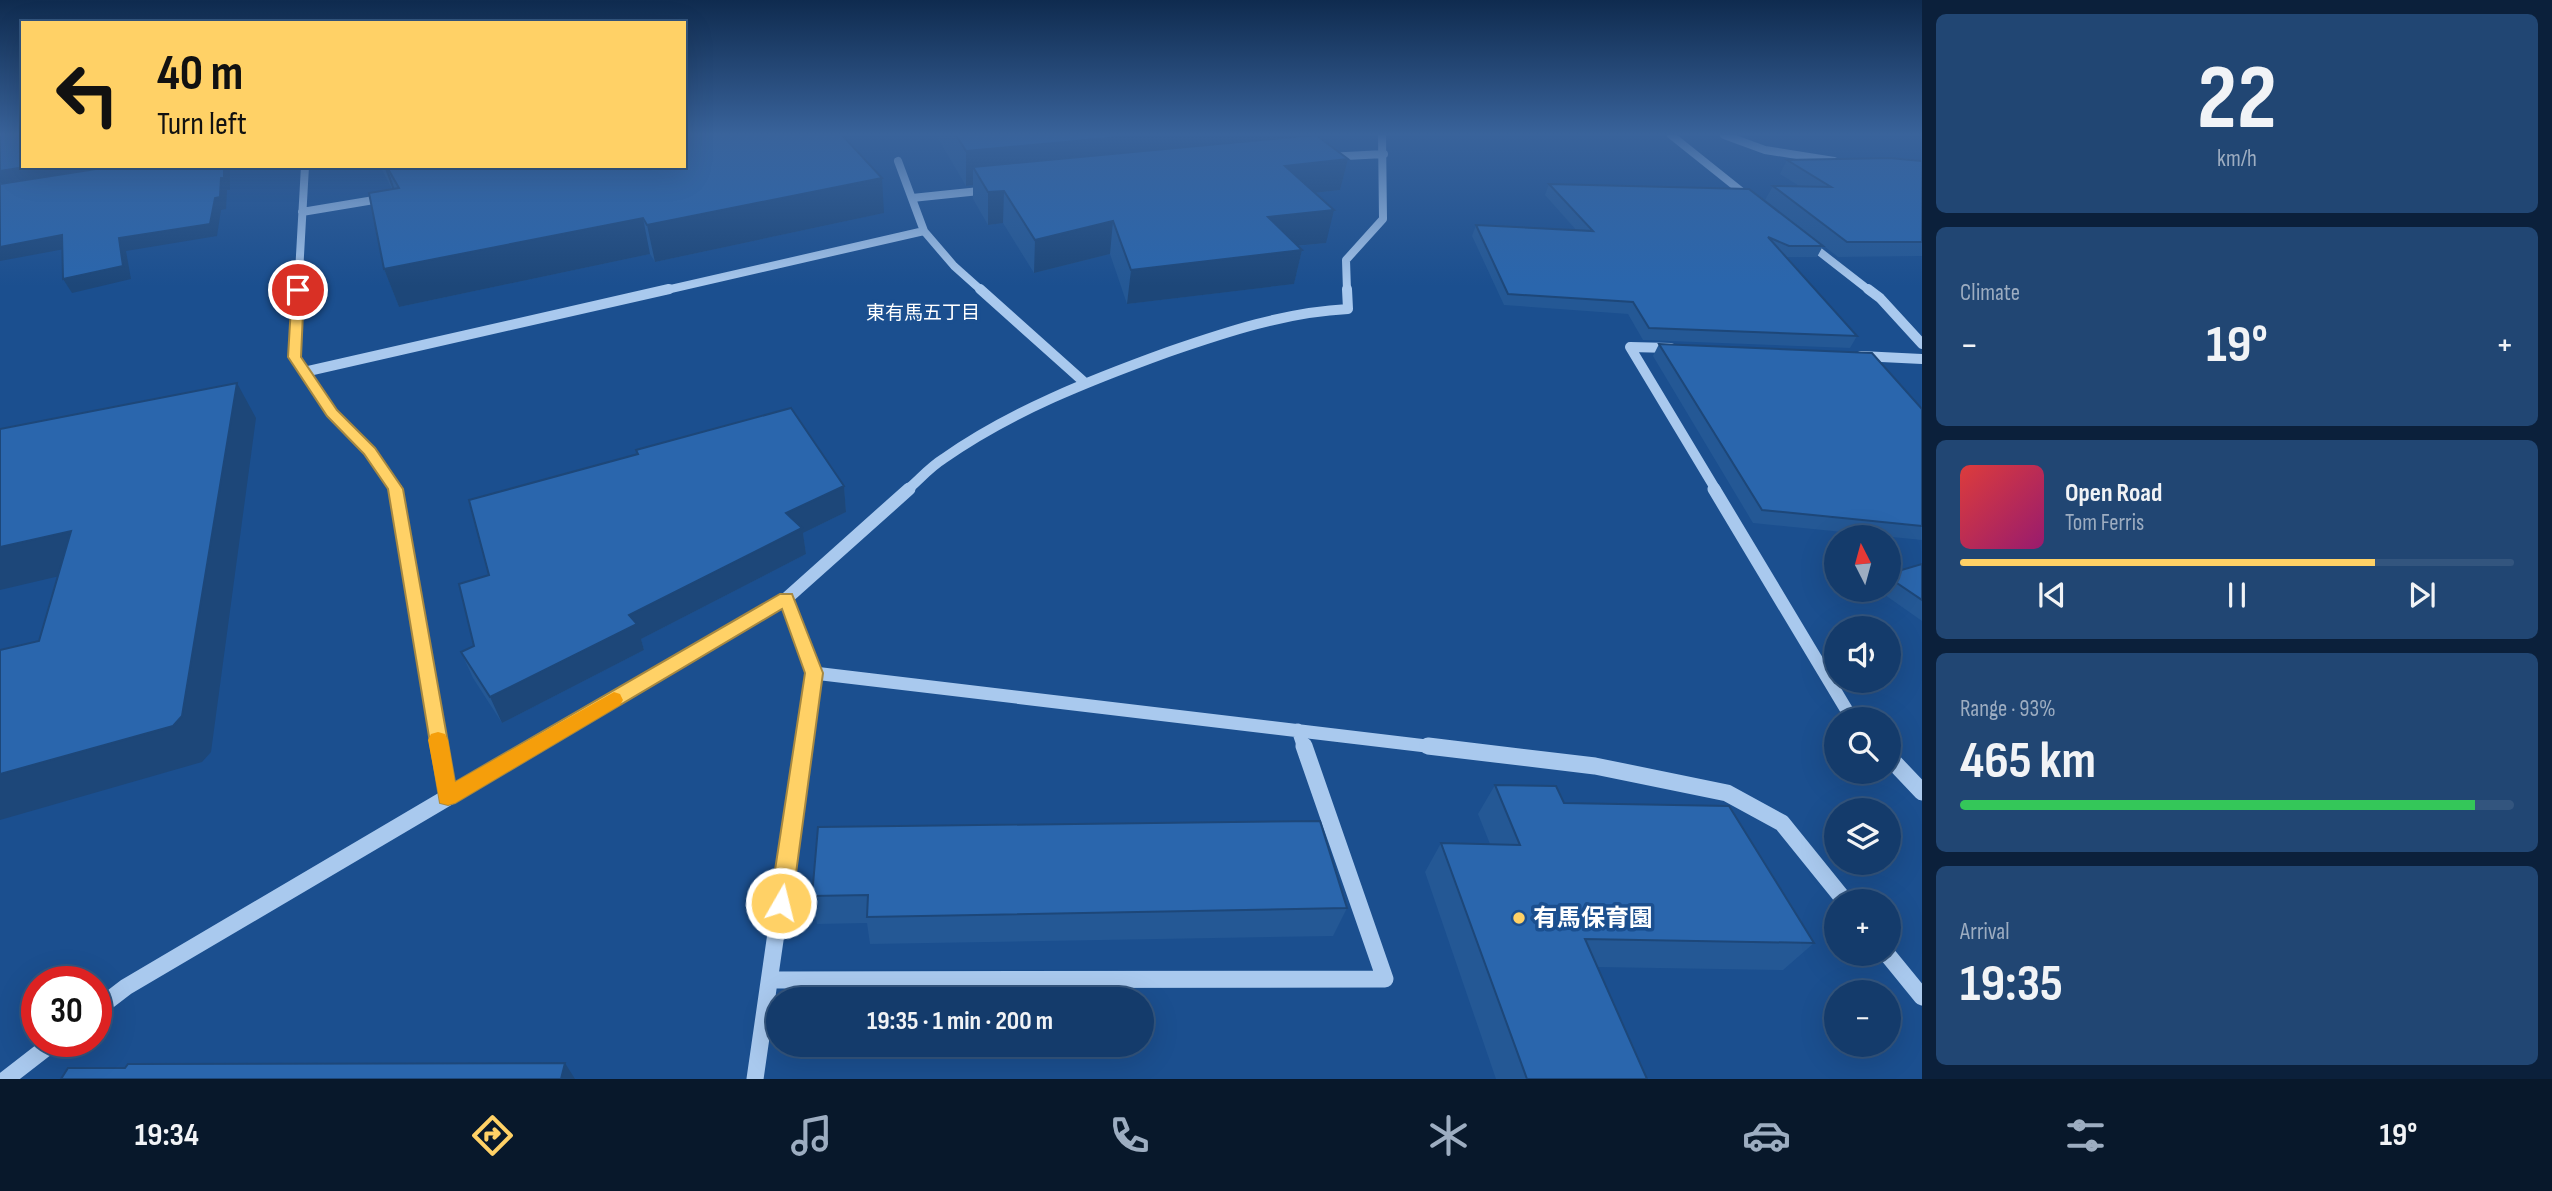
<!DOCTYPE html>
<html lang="en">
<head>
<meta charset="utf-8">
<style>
  :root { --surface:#143b6b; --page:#214673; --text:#f1f3f6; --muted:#9dadc1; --line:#33557e; --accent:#ffd166 }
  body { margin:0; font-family:"Sofia Sans Condensed","Noto Sans JP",sans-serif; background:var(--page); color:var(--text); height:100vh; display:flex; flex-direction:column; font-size:26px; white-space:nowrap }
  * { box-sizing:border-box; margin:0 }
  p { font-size:23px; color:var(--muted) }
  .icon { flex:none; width:38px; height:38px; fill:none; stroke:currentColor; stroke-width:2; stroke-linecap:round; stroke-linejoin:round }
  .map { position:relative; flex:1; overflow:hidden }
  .drawer { display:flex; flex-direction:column; gap:14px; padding:14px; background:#0b203b; width:630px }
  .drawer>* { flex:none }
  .hud { position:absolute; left:21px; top:21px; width:665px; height:147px; border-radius:0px; box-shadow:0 7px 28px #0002,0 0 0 2px var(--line); background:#ffd166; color:#111; overflow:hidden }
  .needle { width:46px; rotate:354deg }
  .controls { position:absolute; left:1824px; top:525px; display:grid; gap:14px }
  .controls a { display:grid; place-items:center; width:77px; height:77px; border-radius:50%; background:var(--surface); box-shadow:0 7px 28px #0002,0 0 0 2px var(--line); font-size:35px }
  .speed { position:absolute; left:21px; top:966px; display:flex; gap:14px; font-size:35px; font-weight:700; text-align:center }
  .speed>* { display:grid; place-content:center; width:91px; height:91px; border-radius:50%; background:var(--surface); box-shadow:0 7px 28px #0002,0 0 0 2px var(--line); line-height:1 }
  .speed .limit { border:10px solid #d22; background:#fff; color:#111 }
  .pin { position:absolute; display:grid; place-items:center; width:60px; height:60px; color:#fff; margin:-30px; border:4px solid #fff; border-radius:50%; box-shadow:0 2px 7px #0007 }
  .me { position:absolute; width:77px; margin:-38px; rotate:8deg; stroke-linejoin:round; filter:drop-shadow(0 0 5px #0008) }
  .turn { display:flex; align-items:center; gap:24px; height:147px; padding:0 21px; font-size:32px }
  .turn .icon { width:91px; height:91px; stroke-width:2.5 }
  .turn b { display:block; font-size:49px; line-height:60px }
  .big { font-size:52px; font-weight:700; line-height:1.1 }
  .drawer .widget { flex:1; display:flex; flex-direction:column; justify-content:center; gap:10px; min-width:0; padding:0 24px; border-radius:10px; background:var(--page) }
  .drawer .dial { align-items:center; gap:0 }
  .dial b { font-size:91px; line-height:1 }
  .song { display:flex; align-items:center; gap:21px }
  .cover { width:84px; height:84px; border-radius:10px; background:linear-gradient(135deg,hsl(0 70% 55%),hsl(320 70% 35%)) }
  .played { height:7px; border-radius:4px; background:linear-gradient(90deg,var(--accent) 75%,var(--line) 75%) }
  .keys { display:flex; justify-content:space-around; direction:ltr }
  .heat { display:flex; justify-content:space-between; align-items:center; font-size:38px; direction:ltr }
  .charge { height:10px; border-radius:5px; background:linear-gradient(90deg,#34c759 93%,var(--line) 0) }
  .trip { position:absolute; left:766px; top:987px; width:388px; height:70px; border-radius:35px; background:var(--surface); box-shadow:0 7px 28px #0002,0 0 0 2px var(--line); font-weight:700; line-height:70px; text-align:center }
  .tabs { display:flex; height:112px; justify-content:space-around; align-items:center; background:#08182b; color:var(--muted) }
  .tabs .icon { width:49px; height:49px }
  .tabs .selected { color:var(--accent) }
  .tabs b { font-size:32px; color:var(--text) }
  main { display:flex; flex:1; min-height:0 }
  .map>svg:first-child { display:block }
</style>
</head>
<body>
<main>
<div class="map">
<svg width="1922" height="1079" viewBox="0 0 1922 1079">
  <rect width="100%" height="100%" fill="#1b4f8f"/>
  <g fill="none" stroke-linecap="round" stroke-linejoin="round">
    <path stroke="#a9c9ee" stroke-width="8" d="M1671 135 1751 199
      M1724 135 1765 150 1834 161
      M1327 157 1384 154
      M898 161 924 231 954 266 982 291
      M912 198 989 190
      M302 212 386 198
      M1807 242 1870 291
      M298 291 305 166
      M662 291 924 231
      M1347 291 1346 260 1383 219 1382 135"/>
    <path stroke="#a9c9ee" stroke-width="10" d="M299 289 295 357 332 413 369 451 396 490
      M980 289 1084 382
      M1868 289 1880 298 1922 344
      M1671 348 1630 347 1716 490
      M1861 356 1922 359
      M304 372 669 289
      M907 490C919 480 930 467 943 459 1011 411 1091 380 1168 352 1226 332 1286 312 1348 309L1347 289"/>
    <path stroke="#a9c9ee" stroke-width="13" d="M396 489 440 748
      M1714 489 1852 719
      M787 598 814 673 803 748
      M814 673 1443 748
      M1298 730 1304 748
      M532 748 787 598 909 489"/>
    <path stroke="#a9c9ee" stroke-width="17" d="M439 746 448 797
      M1428 746 1595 766 1727 793 1782 823 1845 901
      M1888 756 1922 792
      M1887 954 1922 997
      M770 980 1385 979 1304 746
      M96 1010 126 987 535 746
      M6 1079 55 1041
      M755 1079 803 746"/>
  </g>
  <path fill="#245895" d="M936 135H1299V137L1348 159 1340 190 1315 193 1326 243 1298 246 1302 250 1294 284 1127 304 1110 254 1034 273 1003 223 988 225 973 199V185L966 186Z
    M1787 160 1922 161V256L1838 257 1765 200 1773 186 1801 187 1780 174Z
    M380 166H684L884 213 655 262 650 254 399 307 384 269 392 189Z
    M1549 184 1823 246 1817 257H1787L1857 336 1850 348 1643 340 1628 314 1504 305 1472 236 1476 225 1577 231 1545 195Z
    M1659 344 1922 409V540L1753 523 1653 356Z
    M636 450 844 486 846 512 803 533 806 554 641 639 644 650 502 723 473 678 461 652 474 646 489 575 637 454Z
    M1922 564V621L1878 590H1888V574Z
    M1495 785 1564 803 1814 943 1783 970 1597 967 1647 1079H1496L1425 872 1441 843 1490 844 1478 814Z
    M818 827 1347 908 1333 936 870 944 867 923 817 924 812 896Z"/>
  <path fill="#1d4779" d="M1140 135H1299L1295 153 973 167V185L966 186V151Z
    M1348 159 1340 190 1278 197 1285 166Z
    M31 166H114L0 184V171Z
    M224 166H230V190H227L226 209 221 210 217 236 126 251 131 279 72 293 63 279 119 238 215 198Z
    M384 166H532L387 167 395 190H393Z
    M882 178 884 213 655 262 647 225Z
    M1004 191 1003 223 988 225V192Z
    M1334 210 1326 243 1261 249 1268 217Z
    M643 218 650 254 399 307 384 269Z
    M1113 221 1110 254 1034 273 1035 240Z
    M62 235 70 248 0 261V247Z
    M1302 250 1294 284 1127 304 1131 270Z
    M237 383 256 418 211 752 202 762 0 820V774Z
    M844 486 846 512 803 533 806 554 641 639 644 650 502 723 490 697 629 615 786 513Z
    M71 531 98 567 0 590V547Z
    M565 1063 575 1079H561Z"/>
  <path fill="#2a66ad" stroke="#1d4779" stroke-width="2" d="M0 135H23V166H31L0 171Z
    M684 135H842L882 178 647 225 643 218 384 269 369 193 399 188 387 167 394 166H684Z
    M956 135H1140L966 151Z
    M1316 135 1348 159 1285 166 1334 210 1268 217 1302 250 1131 270 1113 221 1035 240 1004 191 988 192 973 167Z
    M1889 158 1922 161V242H1847L1773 186 1831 187 1787 160Z
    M115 166H224V178H221L220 197 215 198 210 224 119 238 123 266 63 279 62 235 0 247V184Z
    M1549 184 1749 189 1823 246H1789L1768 237 1857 336 1649 328 1633 302 1508 294 1476 225 1593 231Z
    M1659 344 1872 353 1922 409V526L1762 510Z
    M237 383 182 716 173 726 0 774V650L39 641 71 531 0 547V429Z
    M791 408 844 486 786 513 802 528 629 615 637 624 490 697 461 652 474 646 459 584 489 575 469 500 638 454 636 450Z
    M1922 564V600L1888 577V574Z
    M1495 785 1556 786 1564 803 1729 806 1814 943 1585 939 1647 1079H1527L1441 843 1520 845Z
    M1320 821 1347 908 867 917 868 895 812 896 818 827Z
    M565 1063 561 1079H61L68 1068H125L128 1064Z"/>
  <linearGradient id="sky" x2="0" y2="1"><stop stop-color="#0f2b4f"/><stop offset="0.47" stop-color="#39639b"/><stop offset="1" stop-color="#39639b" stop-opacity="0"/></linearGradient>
  <rect width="1922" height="286" fill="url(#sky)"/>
  <path fill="#ffd166" stroke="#a68842" stroke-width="2" d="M298 287 304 290 301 357 337 410 375 448 403 489 455 782 780 594H792L823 673 792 903 789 911 781 914 773 911 770 903 805 673 782 609 455 803 448 805 440 803 388 489 364 454 327 416 288 357 292 290Z"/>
  <path fill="#f59e0b" d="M614 692 620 694 623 700 620 705 455 803 448 805 440 803 428 740 431 734 438 732 445 734 448 740 455 782Z"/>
  <circle fill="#ffd166" stroke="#1b4f8f" stroke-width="2.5" cx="1519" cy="918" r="7"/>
  <g text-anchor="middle" stroke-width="7" stroke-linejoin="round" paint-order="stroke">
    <g font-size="19" fill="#fff" stroke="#1b4f8f">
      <text x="923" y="319">東有馬五丁目</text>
    </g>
    <g font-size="24" font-weight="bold" fill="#fff" stroke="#1b4f8f" text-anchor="start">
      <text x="1533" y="926">有馬保育園</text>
    </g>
  </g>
</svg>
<div class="controls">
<a><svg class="needle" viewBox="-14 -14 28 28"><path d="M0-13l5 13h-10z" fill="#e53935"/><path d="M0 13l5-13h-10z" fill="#9dadc1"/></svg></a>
<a><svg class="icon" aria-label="sound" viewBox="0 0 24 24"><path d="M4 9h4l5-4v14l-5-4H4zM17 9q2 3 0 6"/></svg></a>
<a><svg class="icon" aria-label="search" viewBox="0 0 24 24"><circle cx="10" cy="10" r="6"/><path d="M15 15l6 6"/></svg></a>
<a><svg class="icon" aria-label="layers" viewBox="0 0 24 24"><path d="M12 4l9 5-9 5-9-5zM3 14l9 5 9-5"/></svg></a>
<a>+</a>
<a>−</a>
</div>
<div class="speed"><div class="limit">30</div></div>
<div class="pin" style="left:298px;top:290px;background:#d93025"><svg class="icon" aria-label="arrive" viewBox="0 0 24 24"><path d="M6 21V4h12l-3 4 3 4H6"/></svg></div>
<svg class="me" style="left:781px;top:903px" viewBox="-20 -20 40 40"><circle r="17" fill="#ffd166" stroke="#fff" stroke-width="3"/><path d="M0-11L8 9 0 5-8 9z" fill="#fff"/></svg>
<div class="trip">19:35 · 1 min · 200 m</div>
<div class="hud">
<div class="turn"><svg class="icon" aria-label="left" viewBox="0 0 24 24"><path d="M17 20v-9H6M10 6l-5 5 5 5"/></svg><div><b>40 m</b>Turn left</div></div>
</div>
</div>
<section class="drawer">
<div class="widget dial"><b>22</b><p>km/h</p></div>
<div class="widget"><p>Climate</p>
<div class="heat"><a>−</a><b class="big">19°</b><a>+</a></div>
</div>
<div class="widget">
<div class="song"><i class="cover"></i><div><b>Open Road</b><p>Tom Ferris</p></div></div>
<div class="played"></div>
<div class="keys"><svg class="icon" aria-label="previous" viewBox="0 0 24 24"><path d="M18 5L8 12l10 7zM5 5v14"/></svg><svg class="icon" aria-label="pause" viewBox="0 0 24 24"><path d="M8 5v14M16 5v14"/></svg><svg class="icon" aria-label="next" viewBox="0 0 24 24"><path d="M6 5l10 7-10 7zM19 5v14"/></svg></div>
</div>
<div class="widget"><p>Range · 93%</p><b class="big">465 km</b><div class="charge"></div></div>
<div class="widget"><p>Arrival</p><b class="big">19:35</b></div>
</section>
</main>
<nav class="tabs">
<b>19:34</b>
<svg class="icon selected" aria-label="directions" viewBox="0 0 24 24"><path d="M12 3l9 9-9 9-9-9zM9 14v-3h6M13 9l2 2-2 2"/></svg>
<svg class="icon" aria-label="music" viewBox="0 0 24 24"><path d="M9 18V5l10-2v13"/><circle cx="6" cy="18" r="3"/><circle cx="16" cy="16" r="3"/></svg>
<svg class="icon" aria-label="phone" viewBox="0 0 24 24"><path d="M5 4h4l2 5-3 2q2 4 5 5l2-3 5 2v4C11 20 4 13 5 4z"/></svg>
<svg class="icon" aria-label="climate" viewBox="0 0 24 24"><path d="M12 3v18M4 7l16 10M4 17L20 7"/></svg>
<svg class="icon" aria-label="car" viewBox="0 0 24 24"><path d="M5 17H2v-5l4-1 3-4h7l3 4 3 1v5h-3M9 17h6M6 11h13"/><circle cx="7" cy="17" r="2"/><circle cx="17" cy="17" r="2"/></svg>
<svg class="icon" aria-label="filters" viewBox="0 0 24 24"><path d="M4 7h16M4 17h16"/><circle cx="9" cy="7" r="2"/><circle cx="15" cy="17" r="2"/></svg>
<b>19°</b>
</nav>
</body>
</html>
